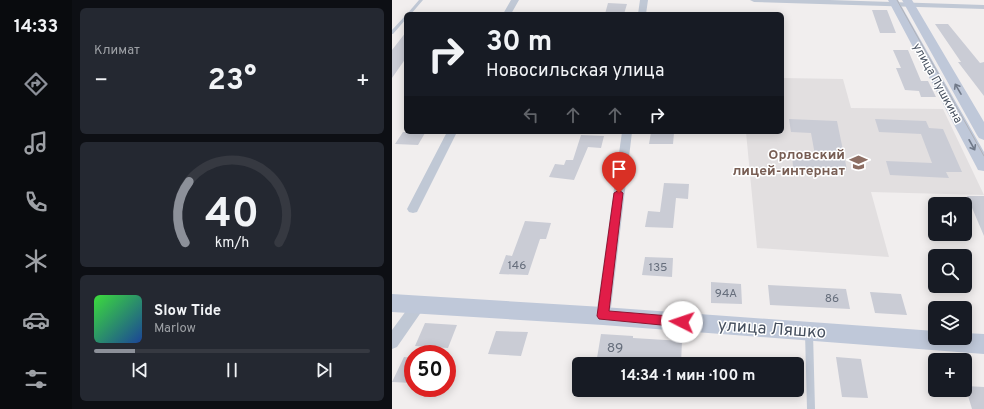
<!DOCTYPE html>
<html lang="ru">
<head>
<meta charset="utf-8">
<style>
  :root { --surface:#171b24; --page:#242831; --text:#f1f3f6; --muted:#9ea1a6; --line:#363941; --accent:#8c9099 }
  body { margin:0; font-family:Overpass,sans-serif; background:var(--page); color:var(--text); height:100vh; display:flex; flex-direction:column; font-size:15px; white-space:nowrap }
  * { box-sizing:border-box; margin:0 }
  p { font-size:13px; color:var(--muted) }
  .icon { flex:none; width:22px; height:22px; fill:none; stroke:currentColor; stroke-width:2; stroke-linecap:round; stroke-linejoin:round }
  .map { position:relative; flex:1; overflow:hidden }
  .side { display:flex; flex-direction:column; gap:8px; padding:8px; background:#0d0f14; width:320px }
  .side>* { flex:none }
  .top-card { position:absolute; left:12px; top:12px; width:380px; height:122px; border-radius:6px; box-shadow:0 2px 10px #0003; background:#171b24; color:var(--text); overflow:hidden }
  .buttons { position:absolute; left:536px; top:197px; display:grid; gap:8px }
  .buttons a { display:grid; place-items:center; width:44px; height:44px; border-radius:6px; background:var(--surface); box-shadow:0 2px 10px #0003; font-size:20px }
  .speed { position:absolute; left:12px; top:345px; display:flex; gap:8px; font-size:20px; font-weight:700; text-align:center }
  .speed>* { display:grid; place-content:center; width:52px; height:52px; border-radius:50%; background:var(--surface); box-shadow:0 2px 10px #0003; line-height:1 }
  .speed .limit { border:6px solid #d22; background:#fff; color:#111 }
  .pin { position:absolute; display:grid; place-items:center; width:34px; height:34px; color:#fff; margin:-41px -17px; border-radius:50% 50% 50% 0; rotate:-45deg; box-shadow:0 0 4px #0007 }
  .pin .icon { rotate:45deg }
  .me { position:absolute; width:44px; margin:-22px; rotate:274deg; stroke-linejoin:round; filter:drop-shadow(0 0 3px #0008) }
  .turn { display:flex; align-items:center; gap:14px; height:84px; padding:0 16px; font-size:18px }
  .turn .icon { width:52px; height:52px; stroke-width:2.5 }
  .turn b { display:block; font-size:28px; line-height:34px }
  .lanes { display:flex; align-items:center; height:38px; padding:0 16px; background:#0003; justify-content:center; gap:20px; direction:ltr }
  .lanes .off { opacity:.35 }
  .big { font-size:30px; font-weight:700; line-height:1.1 }
  .side .tile { flex:1; display:flex; flex-direction:column; justify-content:center; gap:6px; min-width:0; padding:0 14px; border-radius:6px; background:var(--page) }
  .side .dial { align-items:center; gap:0 }
  .dial svg { height:104px; overflow:visible; fill:none; stroke:var(--line); stroke-width:7; stroke-linecap:round; text-anchor:middle }
  .dial text { fill:var(--text); stroke:none }
  .song { display:flex; align-items:center; gap:12px }
  .cover { width:48px; height:48px; border-radius:6px; background:linear-gradient(135deg,hsl(120 70% 55%),hsl(220 70% 35%)) }
  .played { height:4px; border-radius:2px; background:linear-gradient(90deg,var(--accent) 15%,var(--line) 15%) }
  .keys { display:flex; justify-content:space-around; direction:ltr }
  .heat { display:flex; justify-content:space-between; align-items:center; font-size:22px; direction:ltr }
  .trip { position:absolute; left:180px; top:357px; width:232px; height:40px; border-radius:6px; background:var(--surface); box-shadow:0 2px 10px #0003; font-weight:700; line-height:40px; text-align:center }
  main { display:flex; flex:1; min-height:0 }
  .menu { display:flex; flex-direction:column; width:72px; justify-content:space-around; align-items:center; background:#090b0e; color:var(--muted) }
  .menu .icon { width:28px; height:28px }
  .menu .active { color:var(--accent) }
  .menu b { font-size:18px; color:var(--text) }
  .map>svg:first-child { display:block }
</style>
</head>
<body>
<main>
<nav class="menu">
<b>14:33</b>
<svg class="icon active" aria-label="directions" viewBox="0 0 24 24"><path d="M12 3l9 9-9 9-9-9zM9 14v-3h6M13 9l2 2-2 2"/></svg>
<svg class="icon" aria-label="music" viewBox="0 0 24 24"><path d="M9 18V5l10-2v13"/><circle cx="6" cy="18" r="3"/><circle cx="16" cy="16" r="3"/></svg>
<svg class="icon" aria-label="phone" viewBox="0 0 24 24"><path d="M5 4h4l2 5-3 2q2 4 5 5l2-3 5 2v4C11 20 4 13 5 4z"/></svg>
<svg class="icon" aria-label="climate" viewBox="0 0 24 24"><path d="M12 3v18M4 7l16 10M4 17L20 7"/></svg>
<svg class="icon" aria-label="car" viewBox="0 0 24 24"><path d="M5 17H2v-5l4-1 3-4h7l3 4 3 1v5h-3M9 17h6M6 11h13"/><circle cx="7" cy="17" r="2"/><circle cx="17" cy="17" r="2"/></svg>
<svg class="icon" aria-label="filters" viewBox="0 0 24 24"><path d="M4 7h16M4 17h16"/><circle cx="9" cy="7" r="2"/><circle cx="15" cy="17" r="2"/></svg>
</nav>
<section class="side">
<div class="tile"><p>Климат</p>
<div class="heat"><a>−</a><b class="big">23°</b><a>+</a></div>
</div>
<div class="tile dial"><svg viewBox="0 0 100 80">
<path d="M14 69A42 42 0 1 1 86 69"/>
<path d="M14 69A42 42 0 0 1 17 22" stroke="#8c9099"/>
<text x="50" y="56" font-size="32" font-weight="700">40</text>
<text x="50" y="72" font-size="11">km/h</text>
</svg></div>
<div class="tile">
<div class="song"><i class="cover"></i><div><b>Slow Tide</b><p>Marlow</p></div></div>
<div class="played"></div>
<div class="keys"><svg class="icon" aria-label="previous" viewBox="0 0 24 24"><path d="M18 5L8 12l10 7zM5 5v14"/></svg><svg class="icon" aria-label="pause" viewBox="0 0 24 24"><path d="M8 5v14M16 5v14"/></svg><svg class="icon" aria-label="next" viewBox="0 0 24 24"><path d="M6 5l10 7-10 7zM19 5v14"/></svg></div>
</div>
</section>
<div class="map">
<svg width="592" height="409" viewBox="0 0 592 409">
  <rect width="100%" height="100%" fill="#f1eeee"/>
  <path fill="#e2dfe0" d="M390 78 451 79 459 108 551 109 592 195 479 192 497 257 365 248 354 132H390Z"/>
  <path fill="#caccd5" d="M216 3 235 4 232 14H213Z
    M480 10H495L504 33H488Z
    M543 24H556L588 63 592 62V96L566 62H569Z
    M14 32V58L0 78V50Z
    M501 50H516L529 81H536L544 97H529L527 91 513 90 504 68H509Z
    M397 119 445 121 455 170 401 167 400 154 423 155 419 133 399 132Z
    M483 119 534 121 537 128 551 129 570 172H554L557 178 498 175 494 161 540 163 529 134 487 132Z
    M11 132 33 133 26 145 3 144Z
    M259 132 282 133 281 144H257Z
    M189 135 212 136 209 148 196 147 182 180 157 177 163 164 172 165 174 160H181Z
    M272 183 297 184 296 199 284 198 281 228 253 227 256 211 268 212Z
    M575 196H592V236Z
    M133 221 159 223 154 239H148L136 275 107 274 114 255 120 256Z
    M253 257 281 258 280 277 250 275Z
    M319 282 349 284 350 304 319 303Z
    M376 285 454 289 458 309 378 305Z
    M478 292 509 294 515 315 483 313Z
    M33 323 65 325 56 348 23 346Z
    M104 331 136 332 129 356 96 354Z
    M209 334 241 336V338L290 341 289 364 255 363V361L205 358Z
    M12 357 21 358V383L0 382Z
    M444 357 469 359 476 398 450 397Z
    M573 386 592 387V409H580Z"/>
  <g fill="none" stroke-linecap="round" stroke-linejoin="round">
    <path fill="#c0c8d5" fill-rule="evenodd" d="M27 0H31L19 14H15Z
      M13 16H14V19L1 34H0V30Z
      M417 330 420 331 421 333 423 409H415L413 333 414 331Z"/>
    <path fill="#c0c8d5" fill-rule="evenodd" d="M119 0H127L119 14H111Z
      M248 0H256L254 14H246Z
      M358 0H438L592 5V9L362 2Z
      M55 132H65L25 212 21 213 17 212 15 209Z
      M230 132H240L218 316 216 320 211 322 206 320 204 316Z
      M27 298 32 300 34 304 32 308 5 347 0 349V330L22 300Z"/>
    <path fill="#bfc8d9" fill-rule="evenodd" d="M496 0H506L592 152V171L586 170 584 166Z
      M510 0H520L592 122V140L587 138 585 135Z
      M0 294 211 307 543 331V338H573V333L592 334V354L211 325 0 312Z"/>
    <path stroke="#b0b2b9" stroke-width="1" d="M505 0 592 156"/>
  </g>
  <defs><path id="oneway-shaft" d="M-6 0H5M1.5-3L5.5 0L1.5 3" fill="none" stroke-width="1.6" stroke-linecap="round" stroke-linejoin="round"/></defs>
  <g stroke="#707989">
    <use href="#oneway-shaft" transform="translate(566 89) rotate(-120)"/>
    <use href="#oneway-shaft" transform="translate(580 145) rotate(61)"/>
  </g>
  <path fill="#e11d48" stroke="#92132f" d="M227 190 231 193 217 311 290 317 294 318 296 322 294 325 290 327 207 319 205 316 222 193Z"/>
  <defs>
    <symbol id="school-bare" viewBox="-9 -9 18 18"><path d="M0-5L7-2L0 1L-7-2ZM-4 1L0 2.5L4 1V4Q0 6-4 4Z" fill="#8d6e63" stroke="#fff" stroke-width="2.5" paint-order="stroke"/></symbol>
  </defs>
  <g fill-rule="evenodd">
    <use href="#school-bare" x="454" y="150" width="25" height="25"/>
  </g>
  <g text-anchor="middle" stroke-width="3" stroke-linejoin="round" paint-order="stroke">
    <g font-size="12" fill="#454f5e" stroke="#fff">
      <text transform="translate(546 83) rotate(61)" y="4">улица Пушкина</text>
    </g>
    <g font-size="12" fill="#666e7c">
      <text x="125" y="269">146</text>
      <text x="266" y="271">135</text>
      <text x="334" y="297">94А</text>
      <text x="440" y="302">86</text>
    </g>
    <g font-size="14" font-weight="bold" fill="#785e54" stroke="#fff" text-anchor="end">
      <text x="453" y="159">Орловский<tspan x="453" dy="16">лицей-интернат</tspan></text>
    </g>
    <g font-size="14" fill="#666e7c">
      <text x="223" y="352">89</text>
    </g>
    <g font-size="17" fill="#454f5e" stroke="#fff">
      <text transform="translate(380 328) rotate(4)" y="6">улица Ляшко</text>
    </g>
  </g>
</svg>
<div class="buttons">
<a><svg class="icon" aria-label="sound" viewBox="0 0 24 24"><path d="M4 9h4l5-4v14l-5-4H4zM17 9q2 3 0 6"/></svg></a>
<a><svg class="icon" aria-label="search" viewBox="0 0 24 24"><circle cx="10" cy="10" r="6"/><path d="M15 15l6 6"/></svg></a>
<a><svg class="icon" aria-label="layers" viewBox="0 0 24 24"><path d="M12 4l9 5-9 5-9-5zM3 14l9 5 9-5"/></svg></a>
<a>+</a>
</div>
<div class="speed"><div class="limit">50</div></div>
<div class="pin" style="left:227px;top:193px;background:#d93025"><svg class="icon" aria-label="arrive" viewBox="0 0 24 24"><path d="M6 21V4h12l-3 4 3 4H6"/></svg></div>
<svg class="me" style="left:290px;top:322px" viewBox="-20 -20 40 40"><circle r="19" fill="#fff"/><path d="M0-13L10 11 0 6-10 11z" fill="#e11d48"/></svg>
<div class="trip">14:34 · 1 мин · 100 m</div>
<div class="top-card">
<div class="turn"><svg class="icon" aria-label="right" viewBox="0 0 24 24"><path d="M7 20v-9h11M14 6l5 5-5 5"/></svg><div><b>30 m</b>Новосильская улица</div></div>
<div class="lanes"><svg class="icon off" aria-label="left" viewBox="0 0 24 24"><path d="M17 20v-9H6M10 6l-5 5 5 5"/></svg><svg class="icon off" aria-label="ahead" viewBox="0 0 24 24"><path d="M12 20V5M6 11l6-6 6 6"/></svg><svg class="icon off" aria-label="ahead" viewBox="0 0 24 24"><path d="M12 20V5M6 11l6-6 6 6"/></svg><svg class="icon" aria-label="right" viewBox="0 0 24 24"><path d="M7 20v-9h11M14 6l5 5-5 5"/></svg></div>
</div>
</div>
</main>
</body>
</html>
